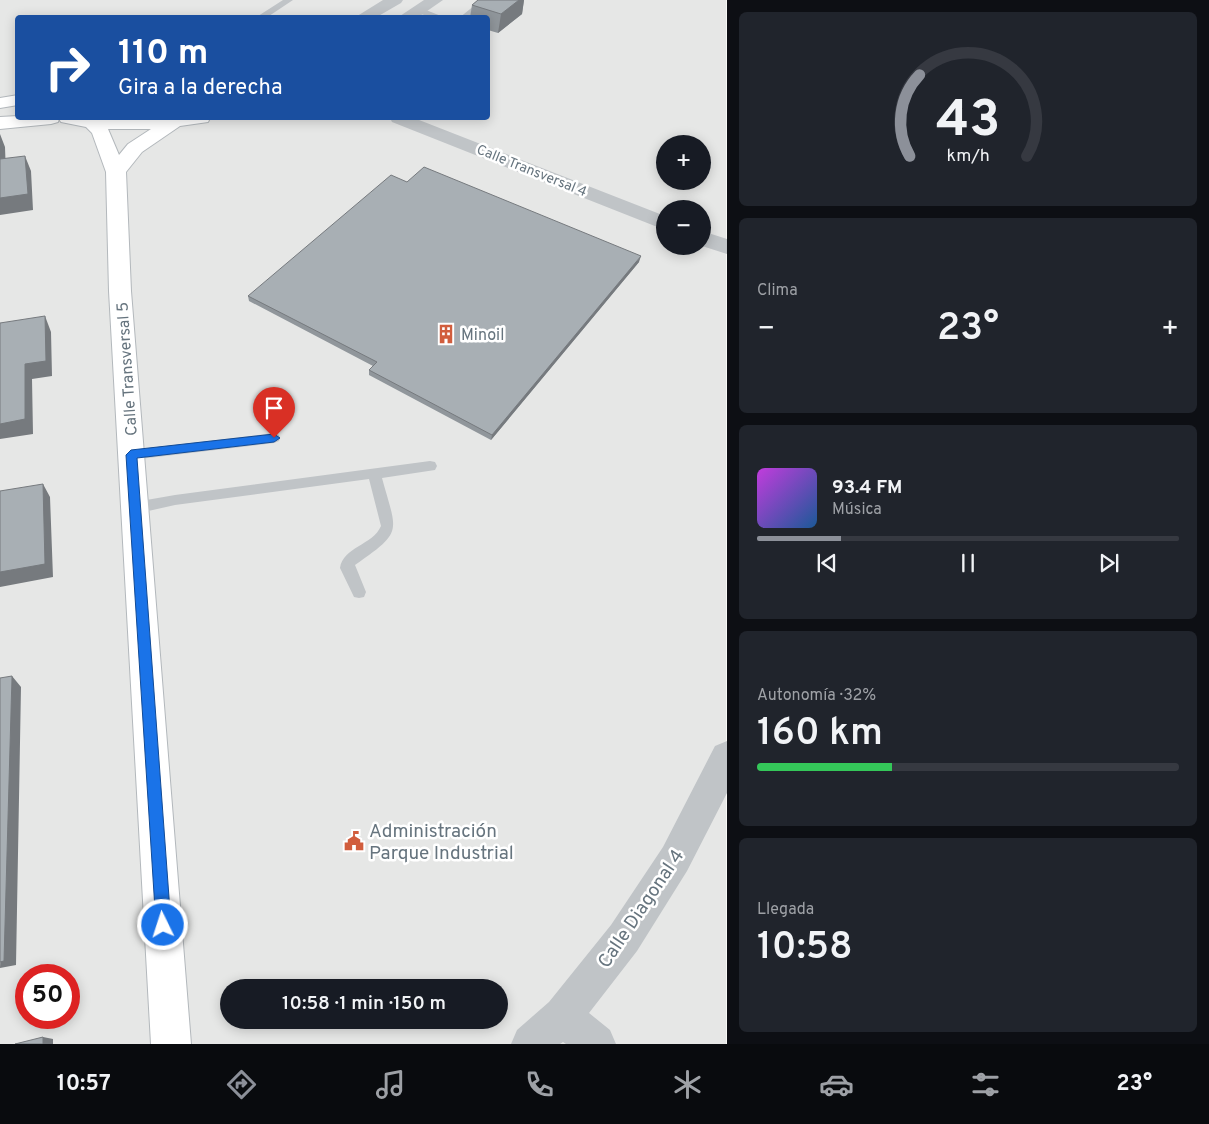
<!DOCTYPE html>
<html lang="es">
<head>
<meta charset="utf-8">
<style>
  :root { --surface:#171b24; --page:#20242c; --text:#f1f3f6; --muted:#9ea1a6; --line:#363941; --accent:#8c9099 }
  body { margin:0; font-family:Overpass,sans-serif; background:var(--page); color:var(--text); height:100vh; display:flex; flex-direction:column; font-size:19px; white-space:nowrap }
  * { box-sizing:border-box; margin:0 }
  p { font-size:16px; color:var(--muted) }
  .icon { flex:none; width:28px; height:28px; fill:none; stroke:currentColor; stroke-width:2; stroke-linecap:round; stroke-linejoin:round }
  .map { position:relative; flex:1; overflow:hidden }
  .panel { display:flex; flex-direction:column; gap:12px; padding:12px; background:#0d0f14; width:482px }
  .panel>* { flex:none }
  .hud { position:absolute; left:15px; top:15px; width:475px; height:105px; border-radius:5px; box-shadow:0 2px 12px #0003; background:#1a4fa0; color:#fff; overflow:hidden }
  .fabs { position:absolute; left:656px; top:135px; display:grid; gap:10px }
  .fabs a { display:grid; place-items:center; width:55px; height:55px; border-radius:50%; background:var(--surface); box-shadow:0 2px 12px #0003; font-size:25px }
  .speed { position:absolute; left:15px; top:964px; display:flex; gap:10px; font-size:25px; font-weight:700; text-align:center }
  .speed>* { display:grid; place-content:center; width:65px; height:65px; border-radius:50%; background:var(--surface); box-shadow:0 2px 12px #0003; line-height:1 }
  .speed .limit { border:8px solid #d22; background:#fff; color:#111 }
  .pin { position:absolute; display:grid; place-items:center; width:42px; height:42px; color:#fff; margin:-51px -21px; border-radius:50% 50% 50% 0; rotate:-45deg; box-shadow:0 0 5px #0007 }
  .pin .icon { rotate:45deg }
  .me { position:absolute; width:55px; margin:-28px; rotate:356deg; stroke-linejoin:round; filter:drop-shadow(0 0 4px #0008) }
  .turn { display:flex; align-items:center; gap:18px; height:105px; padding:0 20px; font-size:22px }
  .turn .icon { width:65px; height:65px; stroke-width:2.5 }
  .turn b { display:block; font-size:35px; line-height:42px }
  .big { font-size:38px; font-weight:600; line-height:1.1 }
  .panel .widget { flex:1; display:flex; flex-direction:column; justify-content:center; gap:8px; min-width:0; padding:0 18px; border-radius:8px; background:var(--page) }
  .panel .dial { align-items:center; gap:0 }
  .dial svg { height:130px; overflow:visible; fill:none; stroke:var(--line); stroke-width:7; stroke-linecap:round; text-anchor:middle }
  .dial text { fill:var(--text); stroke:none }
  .song { display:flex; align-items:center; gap:15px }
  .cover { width:60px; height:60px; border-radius:8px; background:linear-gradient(135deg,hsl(290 70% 55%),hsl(210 70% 35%)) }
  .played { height:5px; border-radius:2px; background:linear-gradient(90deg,var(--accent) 20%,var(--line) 20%) }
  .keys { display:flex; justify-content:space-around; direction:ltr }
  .heat { display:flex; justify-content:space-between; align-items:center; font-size:28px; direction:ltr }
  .charge { height:8px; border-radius:4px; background:linear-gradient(90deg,#34c759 32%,var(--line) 0) }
  .trip { position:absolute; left:220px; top:979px; width:288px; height:50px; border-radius:25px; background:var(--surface); box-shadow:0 2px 12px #0003; font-weight:600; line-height:50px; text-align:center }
  .tabs { display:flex; height:80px; justify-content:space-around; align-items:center; background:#090b0e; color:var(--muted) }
  .tabs .icon { width:35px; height:35px }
  .tabs .selected { color:var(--accent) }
  .tabs b { font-size:22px; color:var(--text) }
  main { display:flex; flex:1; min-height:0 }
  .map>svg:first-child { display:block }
</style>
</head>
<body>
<main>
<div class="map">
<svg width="727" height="1044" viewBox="0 0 727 1044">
  <rect width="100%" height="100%" fill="#f8f8f6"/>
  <path fill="#e6e7e6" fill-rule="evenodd" d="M0 0H726V1044H0ZM18 18H488V118H18ZM665 144H702V181H665ZM665 209H702V246H665ZM26 975H69V1018H26ZM229 988H499V1020H229Z"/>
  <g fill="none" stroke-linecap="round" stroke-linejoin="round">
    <defs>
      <path id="secondary" d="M18 95V105L0 108V98Z
        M18 116V118H210L208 122 180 126 142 152 126 172 131 291 191 1044H151L109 291 106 172 92 133 86 127 61 122 59 119 58 122 51 124 0 129V117ZM108 129H151L128 144 119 155Z"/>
    </defs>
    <use href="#secondary" stroke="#b3b8bc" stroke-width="2"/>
    <path fill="#c0c4c7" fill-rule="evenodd" d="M283 0H293L266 18H255Z
      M479 0H487L488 2 469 18H459L480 1Z
      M415 8H421L446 18H433L415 12Z
      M274 433 279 435 280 438 279 441 274 443 131 460 126 459 125 455 126 451 131 450Z
      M430 461 435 462 437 466 435 470 382 478C397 533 404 531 355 565L366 592 364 597 359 598 354 597 340 568C343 547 373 545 381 526L369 479 175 505 135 514 130 512 128 508 130 504 135 502 175 495Z"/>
    <path fill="#c0c4c7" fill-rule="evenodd" d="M727 741V793L687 871 637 951 589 1013 610 1030 616 1044H566L563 1042 560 1044H511L517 1030 549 1002 611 925 663 847 715 746Z"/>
    <path fill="#c0c4c7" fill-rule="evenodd" d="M383 0H403L401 3 375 18H354Z
      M424 0H443L417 18H397Z
      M390 118H414L665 216V230L392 122Z
      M702 231 727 239V254L702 246Z"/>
    <use href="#secondary" fill="#fff" fill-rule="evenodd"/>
  </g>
  <path fill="#90969b" d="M478 0H524L522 14 498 33 488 30V18H470L472 5Z
    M407 182 639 262 491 440 369 375V370L373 366 249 301 248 296Z"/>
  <path fill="#767a7e" d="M519 0H524L522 14 498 33 501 14Z
    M0 134 5 147 6 175 0 160Z
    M25 156 31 171 33 210 0 215V198Z
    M641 256 639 262 491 440 492 435Z
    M45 316 51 332 52 376 32 379 33 434 0 439V424Z
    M43 484 50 497 53 577 0 587V572Z
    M12 676 21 687 16 965 0 968Z
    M43 1037 53 1039V1044H43Z"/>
  <path fill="#a8afb4" stroke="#767a7e" d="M478 0H519L501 14 472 5Z
    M25 156 28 194 0 198V159Z
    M424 167 641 256 492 435 369 370 377 362 248 296 391 175 407 182Z
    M45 316 46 361 25 364V419L0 424V323Z
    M43 484 45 564 0 572V491Z
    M12 676 4 961 0 962V678Z
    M43 1037V1044H15Z"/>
  <path fill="#1a73e8" stroke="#114b97" d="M274 434 280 438 274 442 137 458 171 925 168 930 163 933 158 930 156 925 126 455 131 450Z"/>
  <defs>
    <symbol id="building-bare" viewBox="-9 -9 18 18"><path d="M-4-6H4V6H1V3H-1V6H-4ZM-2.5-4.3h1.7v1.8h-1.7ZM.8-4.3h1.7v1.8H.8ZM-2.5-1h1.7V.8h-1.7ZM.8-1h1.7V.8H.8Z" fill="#d15d3d" stroke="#fff" stroke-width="2.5" paint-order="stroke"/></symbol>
    <symbol id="civic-bare" viewBox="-9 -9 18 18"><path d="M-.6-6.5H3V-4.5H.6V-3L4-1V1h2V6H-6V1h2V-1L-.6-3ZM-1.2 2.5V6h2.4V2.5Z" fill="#d15d3d" stroke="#fff" stroke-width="2.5" paint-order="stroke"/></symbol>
  </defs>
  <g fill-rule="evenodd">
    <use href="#building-bare" x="432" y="320" width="28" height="28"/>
    <use href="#civic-bare" x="340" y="827" width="28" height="28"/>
  </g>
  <g text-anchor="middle" stroke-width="5" stroke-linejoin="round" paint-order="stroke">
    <g font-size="14" fill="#66747e" stroke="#fff">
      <text transform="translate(532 170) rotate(22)" y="5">Calle Transversal 4</text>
    </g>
    <g font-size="16" fill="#66747e" stroke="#fff" text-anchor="start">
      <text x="461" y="340">Minoil</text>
    </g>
    <g font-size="16" fill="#66747e" stroke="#fff">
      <text transform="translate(126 369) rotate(-94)" y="6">Calle Transversal 5</text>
    </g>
    <g font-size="19" fill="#66747e" stroke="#fff" text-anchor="start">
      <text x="369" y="837">Administración<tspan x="369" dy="22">Parque Industrial</tspan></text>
    </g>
    <g font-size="19" fill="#66747e" stroke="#fff">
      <text transform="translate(640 908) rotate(-56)" y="7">Calle Diagonal 4</text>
    </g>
  </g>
</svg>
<div class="fabs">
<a>+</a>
<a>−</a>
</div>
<div class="speed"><div class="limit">50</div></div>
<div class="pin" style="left:274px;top:438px;background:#d93025"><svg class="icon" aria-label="arrive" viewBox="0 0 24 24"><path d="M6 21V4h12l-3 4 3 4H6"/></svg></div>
<svg class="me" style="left:163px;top:925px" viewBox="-20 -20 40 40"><circle r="17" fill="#1a73e8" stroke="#fff" stroke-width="3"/><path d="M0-11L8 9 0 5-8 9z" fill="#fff"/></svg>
<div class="trip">10:58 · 1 min · 150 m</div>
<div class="hud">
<div class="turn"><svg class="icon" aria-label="right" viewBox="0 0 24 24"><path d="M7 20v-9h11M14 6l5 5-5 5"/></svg><div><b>110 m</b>Gira a la derecha</div></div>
</div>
</div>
<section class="panel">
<div class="widget dial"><svg viewBox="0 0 100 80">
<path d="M14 69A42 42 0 1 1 86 69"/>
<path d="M14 69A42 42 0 0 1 20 19" stroke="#8c9099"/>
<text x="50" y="56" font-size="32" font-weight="700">43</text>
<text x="50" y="72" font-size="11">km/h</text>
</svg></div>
<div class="widget"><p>Clima</p>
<div class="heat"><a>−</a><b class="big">23°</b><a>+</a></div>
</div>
<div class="widget">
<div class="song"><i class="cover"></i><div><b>93.4 FM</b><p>Música</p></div></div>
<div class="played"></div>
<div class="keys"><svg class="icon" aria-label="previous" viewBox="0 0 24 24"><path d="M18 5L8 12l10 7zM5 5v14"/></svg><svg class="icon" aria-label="pause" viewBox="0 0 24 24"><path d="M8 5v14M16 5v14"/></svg><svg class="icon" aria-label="next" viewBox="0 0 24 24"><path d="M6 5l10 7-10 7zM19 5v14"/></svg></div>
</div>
<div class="widget"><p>Autonomía · 32%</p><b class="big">160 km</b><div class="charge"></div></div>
<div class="widget"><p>Llegada</p><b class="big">10:58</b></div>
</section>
</main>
<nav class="tabs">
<b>10:57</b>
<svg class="icon selected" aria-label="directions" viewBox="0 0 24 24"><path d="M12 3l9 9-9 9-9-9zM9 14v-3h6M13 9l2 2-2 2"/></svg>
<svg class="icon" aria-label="music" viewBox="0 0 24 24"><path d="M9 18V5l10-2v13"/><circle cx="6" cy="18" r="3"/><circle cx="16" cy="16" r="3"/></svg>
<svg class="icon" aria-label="phone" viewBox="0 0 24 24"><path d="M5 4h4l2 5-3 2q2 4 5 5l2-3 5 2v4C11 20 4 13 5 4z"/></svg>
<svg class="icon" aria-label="climate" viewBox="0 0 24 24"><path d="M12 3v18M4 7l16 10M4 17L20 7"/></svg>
<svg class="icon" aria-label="car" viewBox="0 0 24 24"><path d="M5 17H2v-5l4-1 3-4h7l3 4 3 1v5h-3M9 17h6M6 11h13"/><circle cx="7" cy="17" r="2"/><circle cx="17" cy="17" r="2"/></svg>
<svg class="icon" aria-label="filters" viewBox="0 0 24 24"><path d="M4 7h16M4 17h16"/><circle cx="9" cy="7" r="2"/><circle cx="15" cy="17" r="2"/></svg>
<b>23°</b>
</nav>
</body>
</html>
